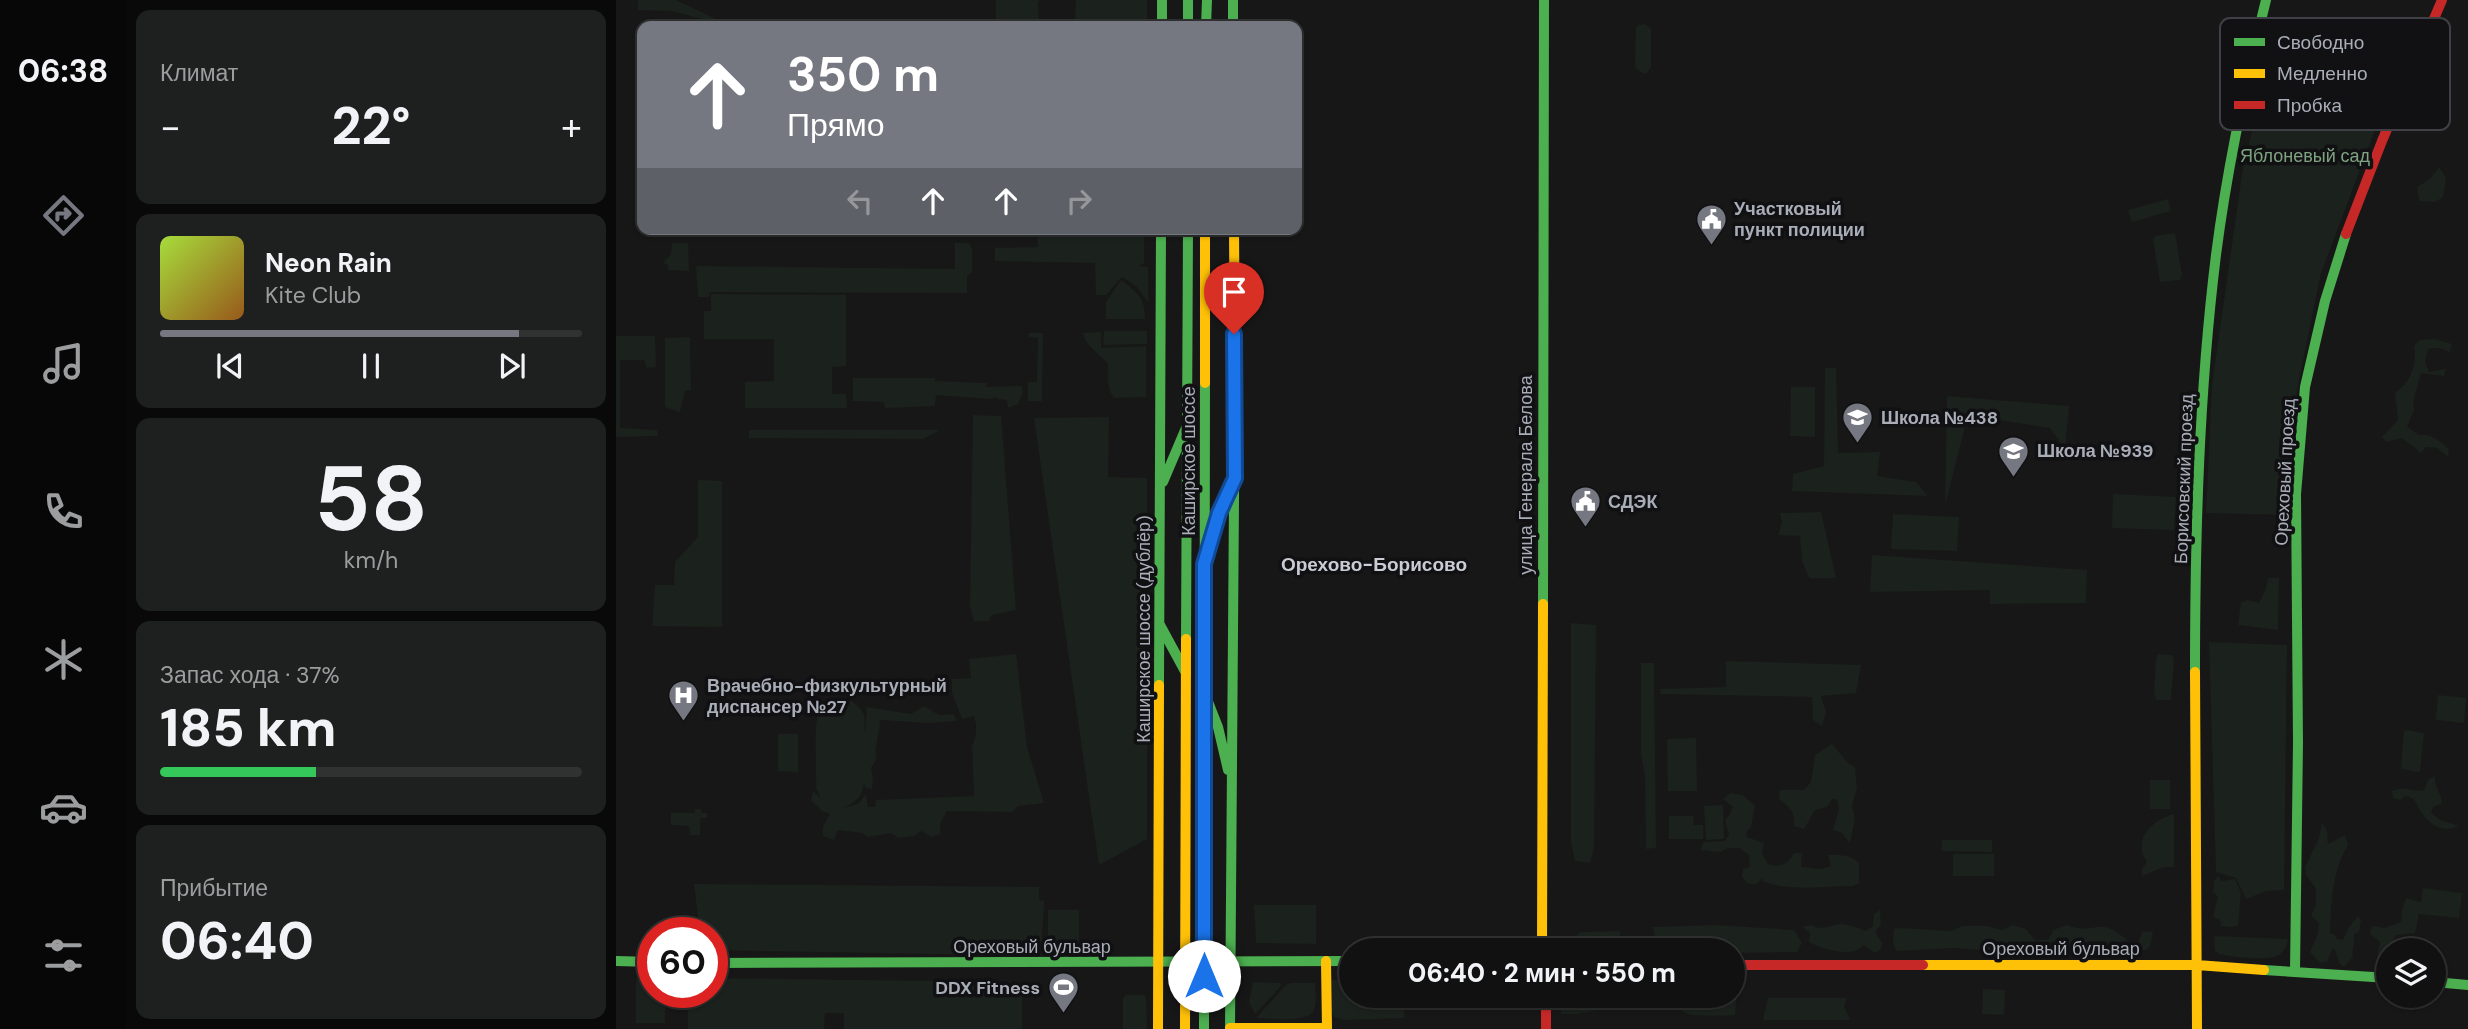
<!DOCTYPE html>
<html lang="ru">
<head>
<meta charset="utf-8">
<style>
  :root { --surface:#111; --page:#1e1f1f; --text:#f1f3f6; --muted:#9c9d9f; --line:#303131; --accent:#757880 }
  body { margin:0; font-family:"DM Sans",sans-serif; background:var(--page); color:var(--text); height:100vh; display:flex; flex-direction:column; font-size:26px; white-space:nowrap }
  * { box-sizing:border-box; margin:0 }
  p { font-size:23px; color:var(--muted) }
  .icon { flex:none; width:38px; height:38px; fill:none; stroke:currentColor; stroke-width:2; stroke-linecap:round; stroke-linejoin:round }
  .map { position:relative; flex:1; overflow:hidden }
  .panel { display:flex; flex-direction:column; gap:10px; padding:10px; background:#090909; width:490px }
  .panel>* { flex:none }
  .top-card { position:absolute; left:21px; top:21px; width:665px; height:214px; border-radius:14px; box-shadow:0 2px 5px #0004,0 0 0 2px var(--line); background:#757880; color:#fff; overflow:hidden }
  .fabs { position:absolute; left:1760px; top:938px; display:grid; gap:14px }
  .fabs a { display:grid; place-items:center; width:70px; height:70px; border-radius:50%; background:var(--surface); box-shadow:0 2px 5px #0004,0 0 0 2px var(--line); font-size:35px }
  .speed { position:absolute; left:21px; top:917px; display:flex; gap:14px; font-size:35px; font-weight:700; text-align:center }
  .speed>* { display:grid; place-content:center; width:91px; height:91px; border-radius:50%; background:var(--surface); box-shadow:0 2px 5px #0004,0 0 0 2px var(--line); line-height:1 }
  .speed .limit { border:10px solid #d22; background:#fff; color:#111 }
  .pin { position:absolute; display:grid; place-items:center; width:60px; height:60px; color:#fff; margin:-72px -30px; border-radius:50% 50% 50% 0; rotate:-45deg; box-shadow:0 0 7px #0007 }
  .pin .icon { rotate:45deg }
  .me { position:absolute; width:77px; margin:-38px; rotate:0deg; stroke-linejoin:round; filter:drop-shadow(0 0 5px #0008) }
  .turn { display:flex; align-items:center; gap:24px; height:147px; padding:0 35px; font-size:32px }
  .turn .icon { width:91px; height:91px; stroke-width:2.5 }
  .turn b { display:block; font-size:49px; line-height:60px }
  .lanes { display:flex; align-items:center; height:66px; padding:0 35px; background:#0003; justify-content:center; gap:35px; direction:ltr }
  .lanes .off { opacity:.35 }
  .big { font-size:52px; font-weight:800; line-height:1.1 }
  .panel .widget { flex:1; display:flex; flex-direction:column; justify-content:center; gap:10px; min-width:0; padding:0 24px; border-radius:14px; background:var(--page) }
  .panel .dial { align-items:center; gap:0 }
  .dial b { font-size:91px; line-height:1 }
  .song { display:flex; align-items:center; gap:21px }
  .cover { width:84px; height:84px; border-radius:10px; background:linear-gradient(135deg,hsl(80 70% 55%),hsl(30 70% 35%)) }
  .played { height:7px; border-radius:4px; background:linear-gradient(90deg,var(--accent) 85%,var(--line) 85%) }
  .keys { display:flex; justify-content:space-around; direction:ltr }
  .heat { display:flex; justify-content:space-between; align-items:center; font-size:38px; direction:ltr }
  .charge { height:10px; border-radius:5px; background:linear-gradient(90deg,#34c759 37%,var(--line) 0) }
  .trip { position:absolute; left:723px; top:938px; width:406px; height:70px; border-radius:35px; background:var(--surface); box-shadow:0 2px 5px #0004,0 0 0 2px var(--line); font-weight:800; line-height:70px; text-align:center }
  main { display:flex; flex:1; min-height:0 }
  .tabs { display:flex; flex-direction:column; width:126px; justify-content:space-around; align-items:center; background:#070707; color:var(--muted) }
  .tabs .icon { width:49px; height:49px }
  .tabs .on { color:var(--accent) }
  .tabs b { font-size:32px; color:var(--text) }
  .map>svg:first-child { display:block }
</style>
</head>
<body>
<main>
<nav class="tabs">
<b>06:38</b>
<svg class="icon on" aria-label="directions" viewBox="0 0 24 24"><path d="M12 3l9 9-9 9-9-9zM9 14v-3h6M13 9l2 2-2 2"/></svg>
<svg class="icon" aria-label="music" viewBox="0 0 24 24"><path d="M9 18V5l10-2v13"/><circle cx="6" cy="18" r="3"/><circle cx="16" cy="16" r="3"/></svg>
<svg class="icon" aria-label="phone" viewBox="0 0 24 24"><path d="M5 4h4l2 5-3 2q2 4 5 5l2-3 5 2v4C11 20 4 13 5 4z"/></svg>
<svg class="icon" aria-label="climate" viewBox="0 0 24 24"><path d="M12 3v18M4 7l16 10M4 17L20 7"/></svg>
<svg class="icon" aria-label="car" viewBox="0 0 24 24"><path d="M5 17H2v-5l4-1 3-4h7l3 4 3 1v5h-3M9 17h6M6 11h13"/><circle cx="7" cy="17" r="2"/><circle cx="17" cy="17" r="2"/></svg>
<svg class="icon" aria-label="filters" viewBox="0 0 24 24"><path d="M4 7h16M4 17h16"/><circle cx="9" cy="7" r="2"/><circle cx="15" cy="17" r="2"/></svg>
</nav>
<section class="panel">
<div class="widget"><p>Климат</p>
<div class="heat"><a>−</a><b class="big">22°</b><a>+</a></div>
</div>
<div class="widget">
<div class="song"><i class="cover"></i><div><b>Neon Rain</b><p>Kite Club</p></div></div>
<div class="played"></div>
<div class="keys"><svg class="icon" aria-label="previous" viewBox="0 0 24 24"><path d="M18 5L8 12l10 7zM5 5v14"/></svg><svg class="icon" aria-label="pause" viewBox="0 0 24 24"><path d="M8 5v14M16 5v14"/></svg><svg class="icon" aria-label="next" viewBox="0 0 24 24"><path d="M6 5l10 7-10 7zM19 5v14"/></svg></div>
</div>
<div class="widget dial"><b>58</b><p>km/h</p></div>
<div class="widget"><p>Запас хода · 37%</p><b class="big">185 km</b><div class="charge"></div></div>
<div class="widget"><p>Прибытие</p><b class="big">06:40</b></div>
</section>
<div class="map">
<svg width="1852" height="1029" viewBox="0 0 1852 1029">
  <rect width="100%" height="100%" fill="#171717"/>
  <path fill="#1b211c" d="M22 0H60L104 21V26H91L90 20 55 11 22 10Z
    M380 0H424L422 2 423 26H368L380 24Z
    M460 0H531V26H459Z
    M1029 24 1035 29V67L1031 73H1027L1019 68 1020 29 1022 25Z
    M1654 61 1726 78 1719 102 1764 117 1705 273 1681 390 1673 515 1590 513 1596 385 1627 167Z
    M1823 167 1830 178 1827 197 1819 202 1803 201 1801 187 1814 179Z
    M1552 199 1555 211 1516 222 1512 210Z
    M422 229H528V263L523 266 532 267V302L520 286 506 277 490 295H480L479 263 379 261V248L422 247Z
    M1559 233 1566 275 1564 280 1544 282 1537 239 1539 236Z
    M56 243H72L73 271 52 270V264H48L49 260 55 255Z
    M339 243H353L356 249V272L351 276V293L94 292 93 297H82L80 266 339 269Z
    M504 281H507C522 294 529 298 529 319H490V302Z
    M95 294 230 295V366L216 367V394H230L231 408H129V382L158 381V339H88V311H95Z
    M488 331H531V344L487 345Z
    M485 332V348L530 346V397L498 398C490 387 493 377 492 364 482 352 469 346 467 333Z
    M413 333H427L426 401H412V382H421L422 338 413 337Z
    M0 336H39L40 367 31 368 28 360H4V428L41 430 42 436 0 437Z
    M74 337 75 390 69 391 64 412 49 407V338Z
    M1819 339 1836 344 1834 352 1823 348 1812 349 1809 362 1813 372 1830 369 1828 376 1805 373 1797 402 1798 410 1791 427 1803 435C1815 433 1824 441 1833 449L1832 457 1821 448 1810 447 1805 453 1786 438 1771 442 1766 437 1782 420 1779 393C1794 383 1802 364 1798 346L1804 340Z
    M1209 368H1220L1222 453 1264 452 1261 476 1300 482 1312 496 1176 491 1177 474 1208 466Z
    M237 378H319V381L370 383 371 387 405 386 407 392 402 404 392 408 391 400 382 399 381 397 373 399 320 395 319 406 269 408 268 402 237 401Z
    M1175 387H1199V437L1174 436Z
    M1331 396 1453 406 1449 449 1434 428 1352 415 1329 506Z
    M357 415 385 416 400 610 376 615 372 621H358L354 606Z
    M493 417 492 477 531 478V839L483 865 418 418Z
    M133 430H324L307 439 133 438Z
    M82 480 106 481V627L36 626 39 585H58L59 562 82 537Z
    M1497 494 1560 497 1558 530 1496 528Z
    M1205 512 1220 578H1193L1186 561 1184 536 1162 535 1166 522 1164 513Z
    M1277 514 1343 517 1341 551 1275 549Z
    M1256 555 1471 570 1470 603 1374 604V590L1254 592Z
    M1652 578H1663L1662 630 1622 625 1625 603 1631 600 1643 603 1650 588Z
    M955 623 980 625 978 847 974 863 959 861 955 842Z
    M1593 642 1671 645 1668 890 1650 891 1630 899 1620 878 1600 872Z
    M400 654 411 747 428 803 402 806 396 812 331 811 324 824V834L315 837 305 831 298 836 283 838 275 833 252 837 246 833 222 830 218 840 207 836V827L214 814 206 811 195 800 197 791 205 798 200 788C201 772 197 724 203 712 212 694 238 695 247 713 250 719 248 727 249 734L251 707 295 714 308 706 323 715 337 714 340 719 339 721 312 723 264 720C264 733 258 746 260 760L255 768 257 781 256 789 249 787 248 782C247 797 239 803 227 808L242 804 250 794 252 807H259L260 800 358 796 356 746C361 738 361 724 358 716L346 719 336 693V679L355 678 353 659Z
    M1542 654 1556 655 1558 659 1555 700H1541L1538 694 1540 659Z
    M1110 661 1245 665 1240 693 1205 696 1210 712 1206 726 1197 720 1196 697 1044 694 1045 689 1110 687Z
    M1025 663H1038L1040 848 1030 849 1029 776 1025 754Z
    M1822 695 1850 698 1848 723 1820 720Z
    M1791 730 1808 733 1804 771 1802 772 1785 769 1788 731Z
    M162 734H182V772L162 771Z
    M1080 738 1081 791H1052L1051 739Z
    M1216 744 1233 764 1239 767 1241 788 1236 805 1239 819 1234 843 1226 833 1217 830 1223 809 1221 799H1216L1211 807 1199 810 1188 829 1178 826C1180 813 1173 806 1163 799L1164 790H1188L1195 782 1199 755Z
    M1819 776C1818 788 1825 792 1826 803L1817 807 1815 813 1824 820 1843 826C1821 836 1806 817 1798 799L1790 796 1784 800 1777 798 1776 791C1787 785 1798 793 1808 790L1812 780Z
    M1534 780H1554V809H1534Z
    M1114 793 1127 795 1139 806 1135 827 1130 832 1131 837 1148 843 1146 853 1152 864C1165 867 1171 865 1178 853H1186L1185 867 1204 869 1215 866 1212 855C1223 855 1235 854 1243 863V883L1237 886C1211 886 1170 892 1147 881V878L1139 885 1131 883 1126 877 1127 869 1134 867 1133 855 1124 848H1112L1104 852 1084 850 1088 842 1109 841 1113 835 1109 820 1114 814 1117 807 1107 799Z
    M1107 805 1108 839 1090 840 1088 806Z
    M79 809H85V813H91V818H84V835H74L73 826 55 825V813H79Z
    M1558 814V867H1548L1526 876V869L1531 862C1515 840 1537 819 1558 814Z
    M1053 816H1077L1078 825H1087V839H1053Z
    M1706 822 1711 832 1712 844 1729 835 1732 845C1716 871 1715 903 1714 933L1719 935 1721 939 1727 940 1733 927 1742 916 1745 921 1743 931 1738 935C1740 943 1735 949 1737 957L1728 967 1723 963 1719 949 1716 950 1711 962 1704 963 1694 952 1702 934 1703 923 1695 916 1700 904V889L1690 875 1689 867 1703 838Z
    M1326 840H1376V852L1326 851Z
    M1337 854H1378V876H1337Z
    M1602 876 1606 881 1619 879 1625 893 1622 925 1616 927 1605 926 1604 920 1597 917 1602 897 1597 892 1598 881Z
    M78 884 423 887V900L428 901 425 956 96 950V933H84Z
    M1807 888 1846 893 1843 918 1803 914 1799 933 1780 935 1777 943 1778 950H1773V966L1764 964 1761 957 1764 942 1754 934 1756 926 1769 928 1785 922 1786 910 1790 898 1805 902Z
    M638 905H700V944L640 943Z
    M432 910H463V948H432Z
    M1264 910 1265 925 1259 932 1266 943 1265 949 1259 953 1247 945C1237 959 1206 949 1193 942L1194 933 1186 927 1196 925C1207 932 1214 924 1226 924 1234 925 1243 928 1250 931L1257 926 1258 914Z
    M1100 925 1178 930 1186 943 1181 952 1117 953 1116 950H1037L1040 944 1037 927Z
    M1397 925 1410 929 1419 940H1432L1437 930 1451 925C1480 937 1482 913 1512 941H1522L1527 931 1537 932 1534 946 1530 950 1456 952 1411 950 1390 952 1338 948 1281 951 1277 944 1278 929 1282 928 1335 931 1346 926H1371L1386 930Z
    M1004 931 1006 949 1002 950H965L955 946 958 937 965 932Z
    M1598 936 1672 939C1671 946 1667 954 1660 956 1649 961 1615 957 1603 954L1599 951Z
    M96 978 406 982V1029H228V1013H209L208 1029H72V992H96Z
    M20 979H37V992H49V1023H20Z
    M715 980H735V996H788V1018L728 1020 718 1017 714 1009Z
    M637 982 664 983 665 986 639 1014 633 1002Z
    M676 983H699C699 991 701 1000 699 1007 696 1025 654 1018 640 1018L671 984Z
    M1117 985 1121 986 1119 1015C1115 1016 1076 1016 1072 1014 1067 1012 1062 1006 1058 1003L1064 999 1062 996H1116Z
    M1367 989 1389 990 1388 1015 1366 1014Z
    M509 995H528L530 997 531 1029H507V998Z
    M945 996H975L982 1001 981 1010 962 1014H945Z
    M1152 998H1231L1228 1006 1234 1020H1147Z"/>
  <g fill="none" stroke-linecap="round" stroke-linejoin="round">
    <path stroke="#4caf50" stroke-width="10" d="M546 0V26
      M572 0V26
      M617 0V26
      M590 26 591 0
      M547 482 570 428
      M590 557 603 513 617 482
      M927 604 928 0
      M544 625 570 673
      M570 639 572 229
      M1579 672C1579 533 1583 393 1600 255 1611 169 1629 84 1650 0
      M543 685 545 229
      M589 694 602 727 612 770
      M0 961 37 962
      M96 963 735 961
      M1648 970 1773 978
      M1679 970 1682 743 1680 494 1689 387 1709 301 1730 234
      M1818 982 1852 985
      M588 1029 589 383
      M614 1029 619 367"/>
    <path stroke="#ffc107" stroke-width="10" d="M618 229 619 367
      M589 383V229
      M1579 672 1581 1029
      M926 950 927 604
      M1307 965H1581L1648 970
      M614 1028H711L710 961
      M542 1029 543 685
      M569 1029 570 639"/>
    <path stroke="#c62828" stroke-width="10" d="M1730 234 1766 141 1826 0
      M1116 965H1307
      M930 996V1029"/>
  </g>
  <g fill="none" stroke-linecap="round" stroke-linejoin="round">
    <defs>
      <path id="route" d="M588 976V564L603 513 619 478 618 334"/>
    </defs>
    <use href="#route" stroke="#114b97" stroke-width="18"/>
    <use href="#route" stroke="#1a73e8" stroke-width="12"/>
  </g>
  <defs>
    <symbol id="civic-pin" viewBox="-11 -11 22 30"><path d="M0 17L-7.5 6A9.5 9.5 0 1 1 7.5 6Z" fill="#757880" stroke="#111113"/><path d="M-.6-6.5H3V-4.5H.6V-3L4-1V1h2V6H-6V1h2V-1L-.6-3ZM-1.2 2.5V6h2.4V2.5Z" fill="#fff"/></symbol>
    <symbol id="school-pin" viewBox="-11 -11 22 30"><path d="M0 17L-7.5 6A9.5 9.5 0 1 1 7.5 6Z" fill="#757880" stroke="#111113"/><path d="M0-5L7-2L0 1L-7-2ZM-4 1L0 2.5L4 1V4Q0 6-4 4Z" fill="#fff"/></symbol>
    <symbol id="hospital-pin" viewBox="-11 -11 22 30"><path d="M0 17L-7.5 6A9.5 9.5 0 1 1 7.5 6Z" fill="#757880" stroke="#111113"/><path d="M-5-5h3v3.5h4V-5h3V5h-3V1.5h-4V5h-3Z" fill="#fff"/></symbol>
    <symbol id="stadium-pin" viewBox="-11 -11 22 30"><path d="M0 17L-7.5 6A9.5 9.5 0 1 1 7.5 6Z" fill="#757880" stroke="#111113"/><path d="M0-5a6.5 5 0 1 0 0 10a6.5 5 0 1 0 0-10ZM-3.5-1.8h7v3.6h-7Z" fill="#fff"/></symbol>
  </defs>
  <g fill-rule="evenodd">
    <use href="#civic-pin" x="1078" y="202" width="35" height="47"/>
    <use href="#school-pin" x="1224" y="400" width="35" height="47"/>
    <use href="#school-pin" x="1380" y="434" width="35" height="47"/>
    <use href="#civic-pin" x="952" y="484" width="35" height="47"/>
    <use href="#hospital-pin" x="50" y="678" width="35" height="47"/>
    <use href="#stadium-pin" x="430" y="970" width="35" height="47"/>
  </g>
  <g text-anchor="middle" stroke-width="7" stroke-linejoin="round" paint-order="stroke">
    <g font-size="18" fill="#7fa381" stroke="#111113">
      <text x="1689" y="162">Яблоневый сад</text>
    </g>
    <g font-size="18" font-weight="bold" fill="#a8adb8" stroke="#111113" text-anchor="start">
      <text x="1118" y="215">Участковый<tspan x="1118" dy="21">пункт полиции</tspan></text>
      <text x="1265" y="424">Школа №438</text>
      <text x="1421" y="457">Школа №939</text>
      <text x="992" y="508">СДЭК</text>
      <text x="91" y="692">Врачебно-физкультурный<tspan x="91" dy="21">диспансер №27</tspan></text>
      <text x="424" y="994" text-anchor="end">DDX Fitness</text>
    </g>
    <g font-size="18" fill="#a8adb8" stroke="#111113">
      <text transform="translate(573 461) rotate(-90)" y="6">Каширское шоссе</text>
      <text transform="translate(1669 472) rotate(-87)" y="6">Ореховый проезд</text>
      <text transform="translate(910 475) rotate(-90)" y="6">улица Генерала Белова</text>
      <text transform="translate(1568 479) rotate(-88)" y="6">Борисовский проезд</text>
      <text transform="translate(528 629) rotate(-90)" y="6">Каширское шоссе (дублёр)</text>
      <text x="416" y="953">Ореховый бульвар</text>
      <text x="1445" y="955">Ореховый бульвар</text>
    </g>
    <g font-size="19" font-weight="bold" fill="#c9ccd4" stroke="#111113">
      <text x="758" y="571">Орехово-Борисово</text>
    </g>
  </g>
  <rect x="1604" y="18" width="230" height="112" rx="10" fill="#111113" stroke="#3e4045" stroke-width="2"/>
  <rect x="1618" y="38" width="31" height="8" fill="#4caf50"/>
  <rect x="1618" y="69" width="31" height="9" fill="#ffc107"/>
  <rect x="1618" y="101" width="31" height="8" fill="#c62828"/>
  <g font-size="19" fill="#a8adb8">
    <text x="1661" y="49">Свободно</text>
    <text x="1661" y="80">Медленно</text>
    <text x="1661" y="112">Пробка</text>
  </g>
</svg>
<div class="fabs">
<a><svg class="icon" aria-label="layers" viewBox="0 0 24 24"><path d="M12 4l9 5-9 5-9-5zM3 14l9 5 9-5"/></svg></a>
</div>
<div class="speed"><div class="limit">60</div></div>
<div class="pin" style="left:618px;top:334px;background:#d93025"><svg class="icon" aria-label="arrive" viewBox="0 0 24 24"><path d="M6 21V4h12l-3 4 3 4H6"/></svg></div>
<svg class="me" style="left:588px;top:976px" viewBox="-20 -20 40 40"><circle r="19" fill="#fff"/><path d="M0-13L10 11 0 6-10 11z" fill="#1a73e8"/></svg>
<div class="trip">06:40 · 2 мин · 550 m</div>
<div class="top-card">
<div class="turn"><svg class="icon" aria-label="ahead" viewBox="0 0 24 24"><path d="M12 20V5M6 11l6-6 6 6"/></svg><div><b>350 m</b>Прямо</div></div>
<div class="lanes"><svg class="icon off" aria-label="left" viewBox="0 0 24 24"><path d="M17 20v-9H6M10 6l-5 5 5 5"/></svg><svg class="icon" aria-label="ahead" viewBox="0 0 24 24"><path d="M12 20V5M6 11l6-6 6 6"/></svg><svg class="icon" aria-label="ahead" viewBox="0 0 24 24"><path d="M12 20V5M6 11l6-6 6 6"/></svg><svg class="icon off" aria-label="right" viewBox="0 0 24 24"><path d="M7 20v-9h11M14 6l5 5-5 5"/></svg></div>
</div>
</div>
</main>
</body>
</html>
